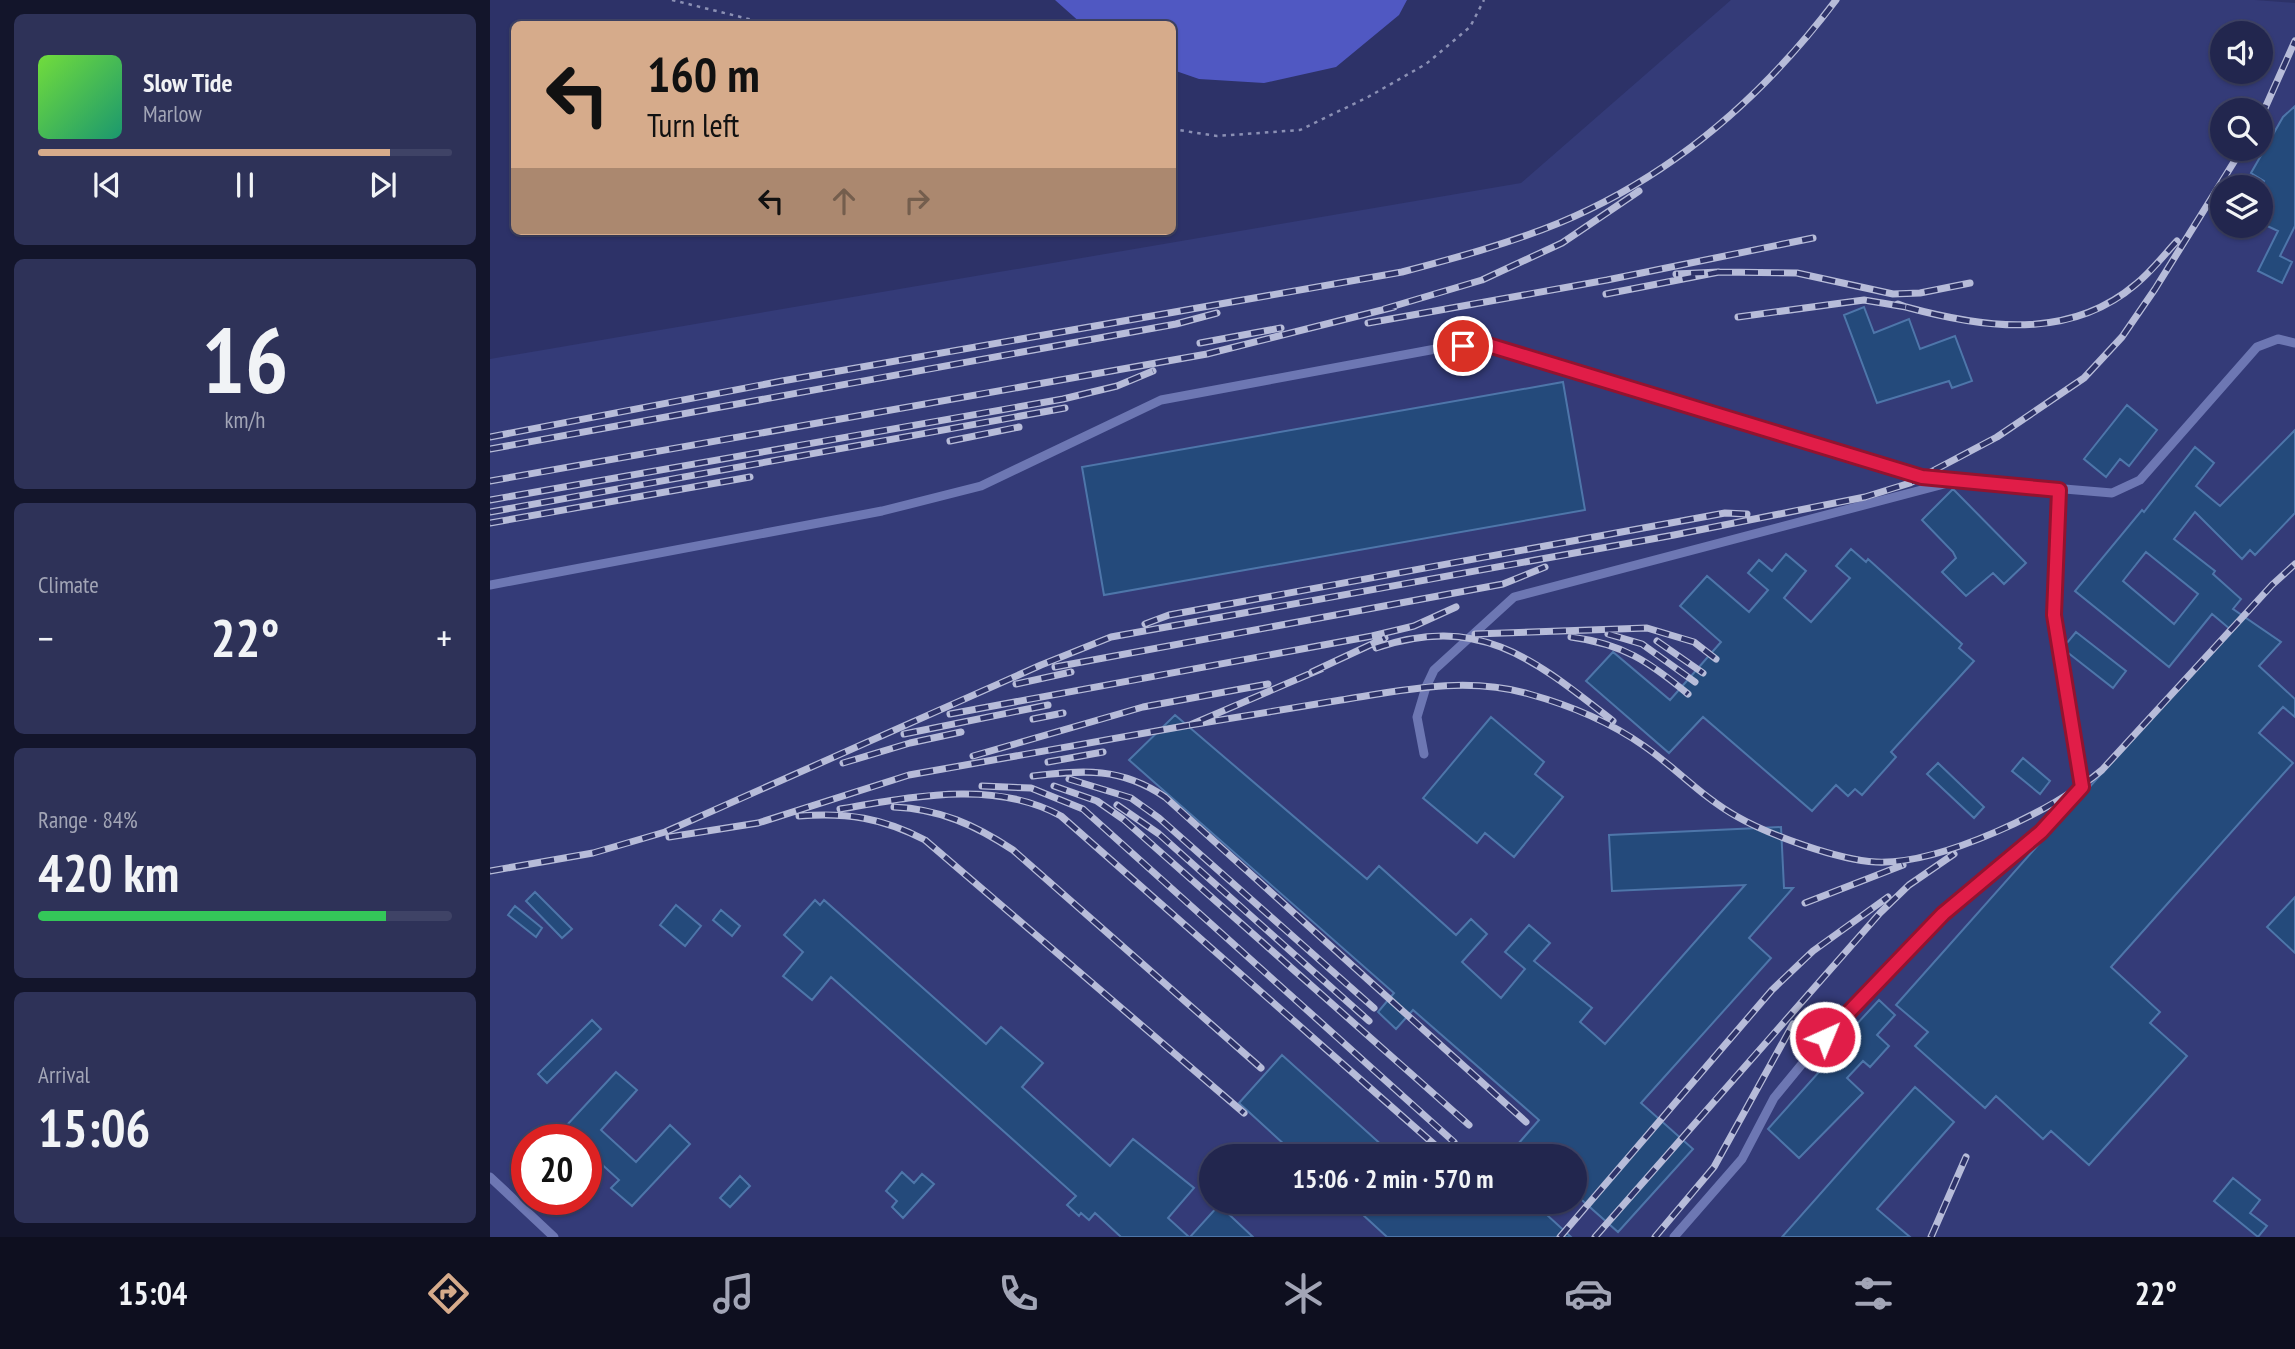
<!DOCTYPE html>
<html lang="en">
<head>
<meta charset="utf-8">
<style>
  :root { --surface:#22264e; --page:#2e3258; --text:#f1f3f6; --muted:#a2a5b6; --line:#3f4366; --accent:#d6ab8b }
  body { margin:0; font-family:"PT Sans Narrow",sans-serif; background:var(--page); color:var(--text); height:100vh; display:flex; flex-direction:column; font-size:26px; white-space:nowrap }
  * { box-sizing:border-box; margin:0 }
  p { font-size:23px; color:var(--muted) }
  .icon { flex:none; width:38px; height:38px; fill:none; stroke:currentColor; stroke-width:2; stroke-linecap:round; stroke-linejoin:round }
  .map { position:relative; flex:1; overflow:hidden }
  .sheet { display:flex; flex-direction:column; gap:14px; padding:14px; background:#13152b; width:490px }
  .sheet>* { flex:none }
  .top-card { position:absolute; left:21px; top:21px; width:665px; height:214px; border-radius:10px; box-shadow:0 2px 5px #0004,0 0 0 2px var(--line); background:#d6ab8b; color:#111; overflow:hidden }
  .controls { position:absolute; left:1720px; top:21px; display:grid; gap:14px }
  .controls a { display:grid; place-items:center; width:63px; height:63px; border-radius:50%; background:var(--surface); box-shadow:0 2px 5px #0004,0 0 0 2px var(--line); font-size:35px }
  .speed { position:absolute; left:21px; top:1124px; display:flex; gap:14px; font-size:35px; font-weight:700; text-align:center }
  .speed>* { display:grid; place-content:center; width:91px; height:91px; border-radius:50%; background:var(--surface); box-shadow:0 2px 5px #0004,0 0 0 2px var(--line); line-height:1 }
  .speed .limit { border:10px solid #d22; background:#fff; color:#111 }
  .pin { position:absolute; display:grid; place-items:center; width:60px; height:60px; color:#fff; margin:-30px; border:4px solid #fff; border-radius:50%; box-shadow:0 2px 7px #0007 }
  .me { position:absolute; width:77px; margin:-38px; rotate:44deg; stroke-linejoin:round; filter:drop-shadow(0 0 5px #0008) }
  .turn { display:flex; align-items:center; gap:24px; height:147px; padding:0 21px; font-size:32px }
  .turn .icon { width:91px; height:91px; stroke-width:2.5 }
  .turn b { display:block; font-size:49px; line-height:60px }
  .lanes { display:flex; align-items:center; height:66px; padding:0 21px; background:#0003; justify-content:center; gap:35px; direction:ltr }
  .lanes .off { opacity:.35 }
  .big { font-size:52px; font-weight:800; line-height:1.1 }
  .sheet .widget { flex:1; display:flex; flex-direction:column; justify-content:center; gap:10px; min-width:0; padding:0 24px; border-radius:10px; background:var(--page) }
  .sheet .dial { align-items:center; gap:0 }
  .dial b { font-size:91px; line-height:1 }
  .song { display:flex; align-items:center; gap:21px }
  .cover { width:84px; height:84px; border-radius:10px; background:linear-gradient(135deg,hsl(100 70% 55%),hsl(160 70% 35%)) }
  .played { height:7px; border-radius:4px; background:linear-gradient(90deg,var(--accent) 85%,var(--line) 85%) }
  .keys { display:flex; justify-content:space-around; direction:ltr }
  .heat { display:flex; justify-content:space-between; align-items:center; font-size:38px; direction:ltr }
  .charge { height:10px; border-radius:5px; background:linear-gradient(90deg,#34c759 84%,var(--line) 0) }
  .trip { position:absolute; left:709px; top:1144px; width:388px; height:70px; border-radius:35px; background:var(--surface); box-shadow:0 2px 5px #0004,0 0 0 2px var(--line); font-weight:800; line-height:70px; text-align:center }
  .dock { display:flex; height:112px; justify-content:space-around; align-items:center; background:#0e0f1f; color:var(--muted) }
  .dock .icon { width:49px; height:49px }
  .dock .current { color:var(--accent) }
  .dock b { font-size:32px; color:var(--text) }
  main { display:flex; flex:1; min-height:0 }
  .map>svg:first-child { display:block }
</style>
</head>
<body>
<main>
<section class="sheet">
<div class="widget">
<div class="song"><i class="cover"></i><div><b>Slow Tide</b><p>Marlow</p></div></div>
<div class="played"></div>
<div class="keys"><svg class="icon" aria-label="previous" viewBox="0 0 24 24"><path d="M18 5L8 12l10 7zM5 5v14"/></svg><svg class="icon" aria-label="pause" viewBox="0 0 24 24"><path d="M8 5v14M16 5v14"/></svg><svg class="icon" aria-label="next" viewBox="0 0 24 24"><path d="M6 5l10 7-10 7zM19 5v14"/></svg></div>
</div>
<div class="widget dial"><b>16</b><p>km/h</p></div>
<div class="widget"><p>Climate</p>
<div class="heat"><a>−</a><b class="big">22°</b><a>+</a></div>
</div>
<div class="widget"><p>Range · 84%</p><b class="big">420 km</b><div class="charge"></div></div>
<div class="widget"><p>Arrival</p><b class="big">15:06</b></div>
</section>
<div class="map">
<svg width="1805" height="1237" viewBox="0 0 1805 1237">
  <rect width="100%" height="100%" fill="#2d3268"/>
  <path fill="#343b78" fill-rule="evenodd" d="M1241 0H1765L1805 3V1237H0V359L1031 183ZM1732 33H1771V72H1732ZM1732 110H1771V149H1732ZM1732 187H1771V226H1732ZM37 1139H96V1199H37ZM721 1157H1085V1202H721Z"/>
  <path fill="#5058c2" d="M565 0H917L909 15 846 67 774 83 709 79 683 70 682 24H592Z"/>
  <path fill="#244a7b" stroke="#4e76aa" stroke-width="2" fill-rule="evenodd" d="M1805 106V226L1790 256 1802 262 1792 283 1768 271 1788 231 1771 223V186L1774 181 1761 173 1793 117Z
    M1374 307 1384 333 1419 319 1430 349 1465 336 1482 381 1462 388 1459 381 1387 403 1354 315Z
    M1073 382 1095 510 614 595 592 467Z
    M1637 405 1667 430 1639 466 1630 459 1616 477 1594 459Z
    M1805 430V513L1765 555 1760 550 1752 559 1705 512 1684 539 1725 571 1723 574 1751 599 1743 609 1791 642 1769 666 1805 699V717L1793 707 1769 733 1803 763 1621 967 1670 1012 1660 1023 1697 1056 1599 1165 1561 1131 1553 1139 1506 1096 1495 1108 1425 1046 1438 1032 1406 1005 1740 629 1722 614 1679 667 1585 591 1652 510 1654 512 1705 447 1724 463 1706 486 1730 506ZM1656 552 1708 594 1684 624 1633 581Z
    M1463 489 1536 563 1514 584 1503 573 1476 596 1452 572 1466 558 1463 552 1432 520Z
    M1361 549 1376 562 1378 559 1472 644 1469 648 1484 661 1401 752 1406 757 1372 795 1365 789 1358 796 1346 785 1322 811 1213 717 1179 753 1096 681 1123 652 1180 700 1231 642 1190 606 1217 576 1259 612 1278 590 1258 573 1269 560 1282 571 1296 554 1316 571 1294 598 1321 622 1360 578 1346 566Z
    M1586 632 1636 671 1623 688 1577 652 1576 644Z
    M685 715 877 879 889 866 966 935 981 919 997 934 972 962 1011 998 1035 969 1015 952 1039 925 1060 943 1044 961 1102 1008 1090 1022 1115 1044 1255 885 1122 891 1119 835 1291 827 1294 888H1303L1259 938 1281 958 1151 1103 1203 1149 1128 1232 1085 1194V1157H1043L1028 1144 1049 1120 923 1010 906 1029 888 1012 904 993 639 760Z
    M1001 717 1054 762 1045 774 1073 797 1024 857 995 833 987 843 933 798Z
    M1533 758 1560 781 1550 794 1522 771Z
    M1448 763 1494 807 1484 818 1437 774Z
    M45 892 82 929 72 938 36 901Z
    M1805 897V953L1777 927Z
    M325 900 330 905 334 900 496 1044 511 1027 553 1063 532 1087 620 1166 643 1139 704 1188 678 1218 699 1237H631L605 1213 599 1220 591 1213 589 1216 577 1205 586 1196 341 977 322 1000 293 976 313 952 294 935Z
    M186 905 211 926 195 946 170 925Z
    M25 906 52 928 46 937 18 915Z
    M231 910 250 926 242 936 223 920Z
    M1389 1000 1405 1015 1387 1035 1399 1046 1380 1067 1373 1061 1357 1078 1373 1093 1309 1158 1278 1129 1355 1043 1352 1040Z
    M102 1020 111 1029 57 1083 48 1074Z
    M792 1055 905 1157H808L749 1103Z
    M126 1072 147 1090 111 1130 146 1162 180 1125 200 1144 142 1206 121 1188 129 1180 96 1150V1139H64Z
    M1425 1087 1464 1122 1387 1209 1420 1237H1292Z
    M412 1172 424 1183 432 1174 444 1184 413 1218 402 1207 407 1201 396 1191Z
    M250 1176 260 1186 240 1207 230 1198Z
    M1743 1178 1770 1200 1760 1213 1777 1226 1768 1237 1724 1201Z
    M859 1202H1069L1057 1215 1081 1237H897Z
    M729 1205 763 1237H700Z"/>
  <g fill="none" stroke-linecap="round" stroke-linejoin="round">
    <path stroke="#8b90b4" stroke-width="2.5" stroke-dasharray="3.5 5" stroke-linecap="butt" d="M182 0 279 24
      M682 129 727 136 810 130 878 97 936 64 980 27 994 0"/>
    <path stroke="#6d77b3" stroke-width="9" d="M0 585 392 511 491 486 671 400 951 348 995 344 1432 477 1622 493 1650 480 1767 347 1788 339 1805 343
      M934 754 927 717 936 687 944 670 1024 597 1458 483
      M0 1177 64 1237
      M1184 1237 1252 1159 1284 1098 1335 1036 1453 914 1551 832 1592 787 1564 615 1569 490"/>
    <defs>
      <path id="rail" d="M1771 117 1805 41
        M1229 272 1307 273 1403 294 1430 293 1480 283
        M1116 294 1229 272 1186 274
        M1416 307C1493 328 1579 341 1646 284 1661 272 1674 255 1687 241
        M894 309 992 280 1072 243 1149 191
        M1248 317 1374 300 1416 307 1408 304
        M878 323 1117 280 1323 238
        M710 343 791 328
        M0 437 292 381 912 272C965 258 1018 244 1069 223 1182 176 1273 97 1346 0
        M460 441 529 427
        M0 449 686 324 727 313
        M0 481 717 354 904 307
        M0 500 573 399 627 386 663 371
        M0 512 575 408
        M0 523 260 477
        M655 624 679 615 1235 513 1257 514
        M985 634 1157 628 1204 642 1226 659
        M1118 634 1152 644 1205 682
        M1081 637C1133 644 1158 661 1198 694
        M1167 641 1213 673
        M886 648C990 613 1045 660 1123 721
        M565 667 1013 584 1055 567
        M822 672 895 638
        M526 684 581 672
        M460 714 882 636 924 626 966 607
        M543 719 573 713
        M700 725C750 717 800 708 851 700 914 690 976 676 1039 694 1079 705 1120 722 1154 746 1186 768 1212 797 1246 816 1279 835 1348 860 1386 862 1450 865 1565 810 1612 770L1782 585 1805 564
        M414 734 558 705
        M483 756 653 707 778 684
        M558 762 613 752
        M353 763 420 743 471 732
        M543 776C594 770 631 767 675 797L1036 1122
        M579 779 641 798 669 818 884 1008
        M492 786 541 788 593 809 964 1142
        M564 786 607 801 633 819 979 1125
        M627 805 669 834 879 1021
        M404 807C450 809 485 825 523 850L771 1068
        M350 809C422 797 504 779 571 816L954 1153
        M309 816C356 812 393 818 435 840L754 1113
        M179 837 268 823 419 775 700 725 831 669
        M0 871 103 853 175 832 551 665 621 637 1184 535 1375 497 1420 483 1507 437 1594 378 1632 337 1665 289 1752 149
        M1315 903 1413 865
        M1070 1237 1282 990 1323 951 1398 897
        M1105 1237 1390 913 1419 885 1464 854
        M1165 1237 1224 1167 1303 1024
        M1441 1237 1476 1157"/>
    </defs>
    <use href="#rail" stroke="#b7bcd9" stroke-width="7"/>
    <use href="#rail" stroke="#2d3268" stroke-width="4.5" stroke-dasharray="13" stroke-linecap="butt"/>
  </g>
  <g fill="none" stroke-linecap="round" stroke-linejoin="round">
    <defs>
      <path id="route" d="M973 346 995 344 1432 477 1569 490 1564 615 1592 787 1551 832 1453 914 1335 1037"/>
    </defs>
    <use href="#route" stroke="#92132f" stroke-width="18"/>
    <use href="#route" stroke="#e11d48" stroke-width="12"/>
  </g>
</svg>
<div class="controls">
<a><svg class="icon" aria-label="sound" viewBox="0 0 24 24"><path d="M4 9h4l5-4v14l-5-4H4zM17 9q2 3 0 6"/></svg></a>
<a><svg class="icon" aria-label="search" viewBox="0 0 24 24"><circle cx="10" cy="10" r="6"/><path d="M15 15l6 6"/></svg></a>
<a><svg class="icon" aria-label="layers" viewBox="0 0 24 24"><path d="M12 4l9 5-9 5-9-5zM3 14l9 5 9-5"/></svg></a>
</div>
<div class="speed"><div class="limit">20</div></div>
<div class="pin" style="left:973px;top:346px;background:#d93025"><svg class="icon" aria-label="arrive" viewBox="0 0 24 24"><path d="M6 21V4h12l-3 4 3 4H6"/></svg></div>
<svg class="me" style="left:1335px;top:1037px" viewBox="-20 -20 40 40"><circle r="17" fill="#e11d48" stroke="#fff" stroke-width="3"/><path d="M0-11L8 9 0 5-8 9z" fill="#fff"/></svg>
<div class="trip">15:06 · 2 min · 570 m</div>
<div class="top-card">
<div class="turn"><svg class="icon" aria-label="left" viewBox="0 0 24 24"><path d="M17 20v-9H6M10 6l-5 5 5 5"/></svg><div><b>160 m</b>Turn left</div></div>
<div class="lanes"><svg class="icon" aria-label="left" viewBox="0 0 24 24"><path d="M17 20v-9H6M10 6l-5 5 5 5"/></svg><svg class="icon off" aria-label="ahead" viewBox="0 0 24 24"><path d="M12 20V5M6 11l6-6 6 6"/></svg><svg class="icon off" aria-label="right" viewBox="0 0 24 24"><path d="M7 20v-9h11M14 6l5 5-5 5"/></svg></div>
</div>
</div>
</main>
<nav class="dock">
<b>15:04</b>
<svg class="icon current" aria-label="directions" viewBox="0 0 24 24"><path d="M12 3l9 9-9 9-9-9zM9 14v-3h6M13 9l2 2-2 2"/></svg>
<svg class="icon" aria-label="music" viewBox="0 0 24 24"><path d="M9 18V5l10-2v13"/><circle cx="6" cy="18" r="3"/><circle cx="16" cy="16" r="3"/></svg>
<svg class="icon" aria-label="phone" viewBox="0 0 24 24"><path d="M5 4h4l2 5-3 2q2 4 5 5l2-3 5 2v4C11 20 4 13 5 4z"/></svg>
<svg class="icon" aria-label="climate" viewBox="0 0 24 24"><path d="M12 3v18M4 7l16 10M4 17L20 7"/></svg>
<svg class="icon" aria-label="car" viewBox="0 0 24 24"><path d="M5 17H2v-5l4-1 3-4h7l3 4 3 1v5h-3M9 17h6M6 11h13"/><circle cx="7" cy="17" r="2"/><circle cx="17" cy="17" r="2"/></svg>
<svg class="icon" aria-label="filters" viewBox="0 0 24 24"><path d="M4 7h16M4 17h16"/><circle cx="9" cy="7" r="2"/><circle cx="15" cy="17" r="2"/></svg>
<b>22°</b>
</nav>
</body>
</html>
